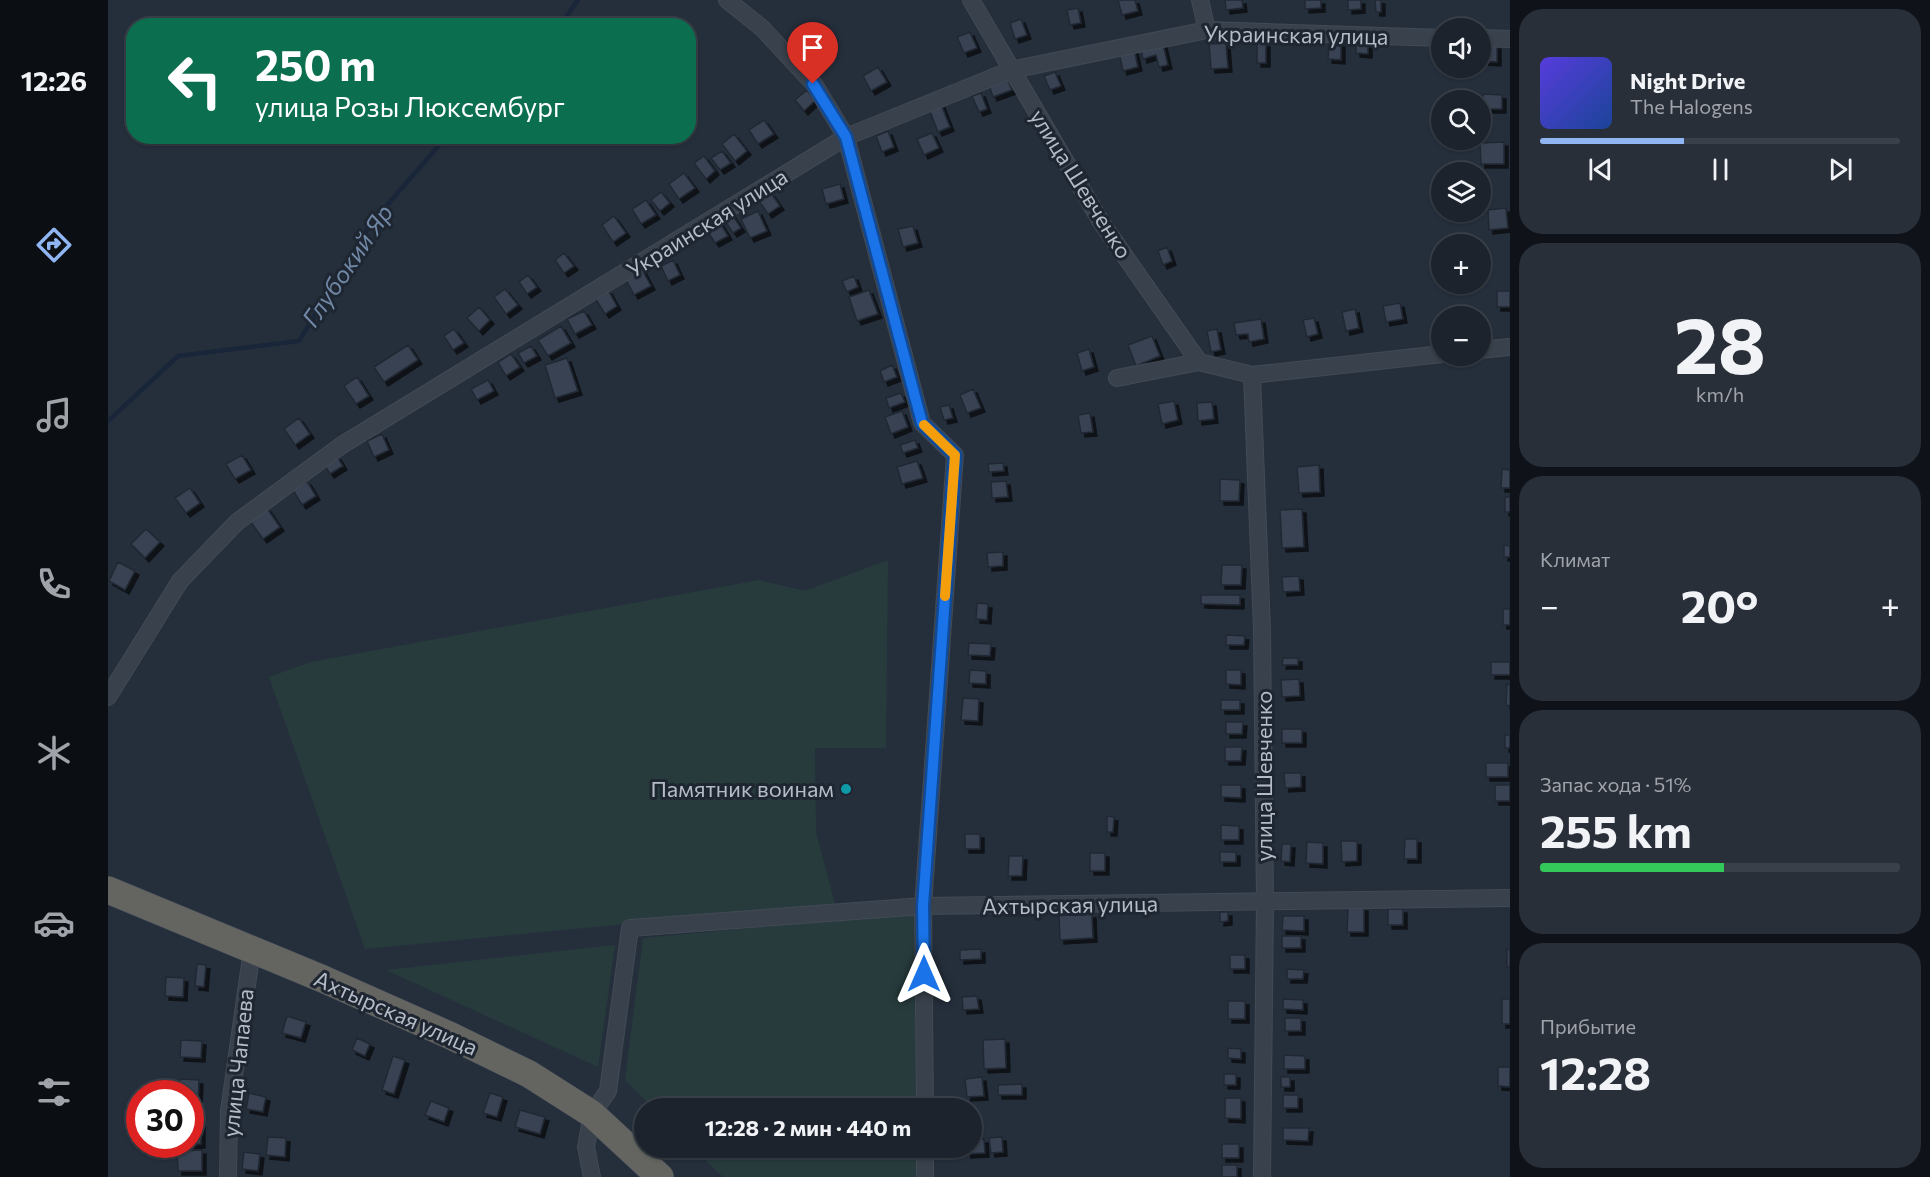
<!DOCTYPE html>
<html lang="ru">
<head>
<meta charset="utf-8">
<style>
  :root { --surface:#1c232d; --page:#292f39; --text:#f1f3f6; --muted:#a0a4aa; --line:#3a4049; --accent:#8fb6f2 }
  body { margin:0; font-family:Commissioner,sans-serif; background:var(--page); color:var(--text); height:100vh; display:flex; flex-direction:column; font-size:22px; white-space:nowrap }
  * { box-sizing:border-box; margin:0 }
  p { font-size:20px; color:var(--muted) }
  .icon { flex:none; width:33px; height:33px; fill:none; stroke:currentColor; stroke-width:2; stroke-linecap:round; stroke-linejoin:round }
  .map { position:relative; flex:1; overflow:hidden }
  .side { display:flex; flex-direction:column; gap:9px; padding:9px; background:#0f1319; width:420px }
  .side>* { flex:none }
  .top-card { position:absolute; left:18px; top:18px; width:570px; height:126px; border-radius:24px; box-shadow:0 2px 4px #0004,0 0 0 2px var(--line); background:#0b6e4f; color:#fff; overflow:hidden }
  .buttons { position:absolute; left:1323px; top:18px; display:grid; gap:12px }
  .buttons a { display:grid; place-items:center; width:60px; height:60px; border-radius:50%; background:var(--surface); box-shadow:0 2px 4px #0004,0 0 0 2px var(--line); font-size:30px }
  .speed { position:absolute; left:18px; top:1080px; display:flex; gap:12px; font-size:30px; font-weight:700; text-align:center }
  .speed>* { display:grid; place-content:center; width:78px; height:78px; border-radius:50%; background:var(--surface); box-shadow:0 2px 4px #0004,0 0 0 2px var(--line); line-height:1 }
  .speed .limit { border:9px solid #d22; background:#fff; color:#111 }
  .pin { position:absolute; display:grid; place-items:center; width:51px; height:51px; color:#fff; margin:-62px -26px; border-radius:50% 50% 50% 0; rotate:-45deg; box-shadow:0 0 6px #0007 }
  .pin .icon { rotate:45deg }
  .me { position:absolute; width:66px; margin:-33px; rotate:0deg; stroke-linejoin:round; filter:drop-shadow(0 0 4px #0008) }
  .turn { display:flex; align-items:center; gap:21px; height:126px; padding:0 30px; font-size:27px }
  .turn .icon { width:78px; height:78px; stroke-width:2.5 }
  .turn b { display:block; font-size:42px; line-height:51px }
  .big { font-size:45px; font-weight:700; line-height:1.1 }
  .side .card { flex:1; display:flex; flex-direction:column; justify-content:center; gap:9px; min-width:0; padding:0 21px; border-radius:24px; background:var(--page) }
  .side .dial { align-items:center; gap:0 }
  .dial b { font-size:78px; line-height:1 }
  .song { display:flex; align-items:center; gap:18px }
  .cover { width:72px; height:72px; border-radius:9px; background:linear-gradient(135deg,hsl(250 70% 55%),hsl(220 70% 35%)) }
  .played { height:6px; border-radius:3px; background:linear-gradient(90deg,var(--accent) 40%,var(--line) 40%) }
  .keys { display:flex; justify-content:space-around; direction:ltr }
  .heat { display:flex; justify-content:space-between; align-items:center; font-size:33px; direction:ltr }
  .charge { height:9px; border-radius:4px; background:linear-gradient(90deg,#34c759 51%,var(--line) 0) }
  .trip { position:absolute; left:526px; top:1098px; width:348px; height:60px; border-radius:30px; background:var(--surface); box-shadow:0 2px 4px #0004,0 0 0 2px var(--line); font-weight:700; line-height:60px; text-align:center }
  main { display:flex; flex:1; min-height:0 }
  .tabs { display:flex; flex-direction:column; width:108px; justify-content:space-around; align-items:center; background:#0b0e12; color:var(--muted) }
  .tabs .icon { width:42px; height:42px }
  .tabs .selected { color:var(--accent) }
  .tabs b { font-size:27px; color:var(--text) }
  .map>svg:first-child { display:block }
</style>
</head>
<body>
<main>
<nav class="tabs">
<b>12:26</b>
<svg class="icon selected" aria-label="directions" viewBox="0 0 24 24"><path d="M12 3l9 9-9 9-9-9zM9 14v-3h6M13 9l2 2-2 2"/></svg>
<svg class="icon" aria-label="music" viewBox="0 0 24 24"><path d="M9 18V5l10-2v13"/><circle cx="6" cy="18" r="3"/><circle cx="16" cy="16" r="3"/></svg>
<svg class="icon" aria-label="phone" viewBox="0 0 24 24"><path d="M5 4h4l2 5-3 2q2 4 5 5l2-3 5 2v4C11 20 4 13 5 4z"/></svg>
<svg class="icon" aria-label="climate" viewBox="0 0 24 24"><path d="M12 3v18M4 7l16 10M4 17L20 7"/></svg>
<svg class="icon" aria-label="car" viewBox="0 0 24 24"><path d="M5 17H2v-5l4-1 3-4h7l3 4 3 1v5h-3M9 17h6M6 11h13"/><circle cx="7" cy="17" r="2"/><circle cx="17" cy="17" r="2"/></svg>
<svg class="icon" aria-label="filters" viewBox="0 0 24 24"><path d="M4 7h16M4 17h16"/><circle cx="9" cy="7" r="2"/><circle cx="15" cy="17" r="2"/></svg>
</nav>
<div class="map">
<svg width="1402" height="1177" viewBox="0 0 1402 1177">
  <defs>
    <filter id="shadow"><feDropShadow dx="4" dy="4" stdDeviation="0" flood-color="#0009"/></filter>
  </defs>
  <rect width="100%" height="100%" fill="#252f3c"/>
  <path fill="#273b3d" d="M780 560 778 748H707L708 832 727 904 257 949 161 677 203 662 651 580 697 591Z
    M806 913 808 1108H545L517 1080 535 938Z
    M507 945 490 1067 278 970Z
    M585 1148H808V1177H615Z"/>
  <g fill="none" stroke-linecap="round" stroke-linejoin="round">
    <path stroke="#192639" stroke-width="4.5" d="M452 26 470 0
      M0 421 70 356 191 341 262 225 339 136"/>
  </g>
  <path fill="#374352" stroke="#202833" stroke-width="1.5" filter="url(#shadow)" d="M1010 0H1027L1030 11 1014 15Z
    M1117 0H1134L1135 8 1118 10Z
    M1197 0H1213V8L1197 9Z
    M1240 0H1253V9L1240 10Z
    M1267 0H1273V12H1268Z
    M970 8 973 23 962 25 959 10Z
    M913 19 919 35 907 39 902 23Z
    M862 32 869 48 856 53 849 37Z
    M1118 43 1120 68 1103 69 1101 44Z
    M1149 43H1158V63H1149Z
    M1221 43H1233V60L1220 59Z
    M1055 44 1060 65 1051 67 1048 55 1035 59 1033 50Z
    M1248 44H1260V54L1248 53Z
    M1372 45H1389V62L1372 61Z
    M1026 49 1030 67 1015 71 1011 53Z
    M770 67 779 82 763 91 755 76Z
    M947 72 953 86 942 90 936 76Z
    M899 78 904 90 885 97 881 85Z
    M699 90 707 101 696 111 687 100Z
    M873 93 879 109 871 112 864 96Z
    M1375 94 1394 95V109H1375Z
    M833 104 842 127 830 132 821 109Z
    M656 120 666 134 650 144 641 130Z
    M780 131 786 147 774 152 768 136Z
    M824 133 831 148 816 155 809 139Z
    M626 134 639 151 627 161 614 144Z
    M1396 142V164H1373L1372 143Z
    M614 151 623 163 612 170 603 158Z
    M596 156 607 171 598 179 586 163Z
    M576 173 587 188 571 199 561 184Z
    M732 184 736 199 718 204 714 189Z
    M553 192 562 203 552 211 543 200Z
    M663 193 672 206 660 214 651 201Z
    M538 200 548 215 533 224 524 209Z
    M1398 208 1400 228 1381 230 1380 210Z
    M650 211 659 231 642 238 633 219Z
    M623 213 633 228 625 233 615 218Z
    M506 216 518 233 505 242 494 225Z
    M611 221 620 236 607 243 598 229Z
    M805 226 810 243 795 247 790 229Z
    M1059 247 1064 261 1055 265 1050 251Z
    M456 253 466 266 456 273 447 260Z
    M565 260 572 275 560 281 553 266Z
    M534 269 543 286 526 295 517 278Z
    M420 275 429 287 419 294 411 282Z
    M746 276 750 287 739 292 734 281Z
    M397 289 410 305 398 314 386 297Z
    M500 290 509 306 497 314 487 298Z
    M761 290 770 314 749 321 741 297Z
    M1389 291H1402V307H1389Z
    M1292 303 1295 319 1278 322 1275 306Z
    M371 307 382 320 371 331 359 318Z
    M1247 309 1251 328 1238 331 1234 312Z
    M476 311 484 325 467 334 459 319Z
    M1206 318 1210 334 1199 337 1195 320Z
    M1153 319 1156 339 1141 342 1140 334 1128 335 1126 323Z
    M453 326 463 343 440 356 430 340Z
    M346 329 356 343 345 350 336 336Z
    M1109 329 1113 350 1103 352 1099 331Z
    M1044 336 1052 356 1028 366 1020 345Z
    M300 345 310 360 276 382 266 367Z
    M423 346 429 356 416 363 410 353Z
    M981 349 986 367 974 371 969 353Z
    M403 354 412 367 398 376 390 362Z
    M459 358 470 391 447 398 437 365Z
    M784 365 789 377 776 382 772 371Z
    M249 377 261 396 248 404 236 386Z
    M380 380 386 391 369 400 363 389Z
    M865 389 873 408 859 413 852 395Z
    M793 393 797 402 781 408 778 398Z
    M1066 401 1070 420 1054 424 1050 404Z
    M1104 402 1106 419 1090 421 1089 403Z
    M841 405 845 418 836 420 832 407Z
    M794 411 800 427 783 434 777 417Z
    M982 413 985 432 973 433 970 415Z
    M191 418 202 434 187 445 176 429Z
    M274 434 281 450 266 457 259 441Z
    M807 440 810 448 795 453 792 445Z
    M134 455 143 470 127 479 118 464Z
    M229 456 235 466 222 474 216 464Z
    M809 461 815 478 794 484 789 467Z
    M895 463 896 471 881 472 880 464Z
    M1211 465 1212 492 1191 493 1189 467Z
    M1394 469 1402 470V488H1393Z
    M1112 479 1132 480 1131 501H1112Z
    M199 481 208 496 194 505 185 490Z
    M898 481 900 497 884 498 883 482Z
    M82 488 92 503 78 513 67 498Z
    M1397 497H1402V512H1397Z
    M159 508 172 527 155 539 142 521Z
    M1194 509 1196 547 1174 548 1172 510Z
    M38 529 52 542 37 558 23 544Z
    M1396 545 1402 546V557H1396Z
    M895 552V566L880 567 879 553Z
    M10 562 27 571 17 590 1 581Z
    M1114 565H1134L1133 585H1113Z
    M1191 576 1192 591 1175 592 1174 577Z
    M1093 595H1132V605L1093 604Z
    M869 603 880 604 879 620 868 619Z
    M1395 609H1402V625H1395Z
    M1118 635 1137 636 1136 645H1118Z
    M861 643 883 644 882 656 860 655Z
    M1175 658H1190V665H1174Z
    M1383 662H1402V675H1383Z
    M862 670 878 671V684L861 683Z
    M1118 670H1133V685L1118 684Z
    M1191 679 1192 696 1174 697 1173 680Z
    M1399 684 1402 685V706L1398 705Z
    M855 698 871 699 870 721 853 720Z
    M1113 700H1132V710H1113Z
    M1118 722H1135L1134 734H1118Z
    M1174 729H1194V743H1174Z
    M1397 735H1402V748H1397Z
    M1117 747H1134L1133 761H1117Z
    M1378 763H1400V777H1378Z
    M1176 773H1193V787L1177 788Z
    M1113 785H1133V798L1113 797Z
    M1387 785H1402V801H1387Z
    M999 816 1006 817 1005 832H999Z
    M1113 825 1131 826V840H1113Z
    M857 834H872V849H857Z
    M1297 839H1309V859H1296Z
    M1233 841H1249V861L1234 862Z
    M1199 842 1215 843V864L1198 863Z
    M1174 844H1183L1182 862 1173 861Z
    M1112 852H1128V862H1112Z
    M982 853H997V871H982Z
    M901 856H915L914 876H900Z
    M1240 907H1256V932H1239Z
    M1280 909H1295V925H1280Z
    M1112 912H1120V921L1112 922Z
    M984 914 985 938 952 940 951 915Z
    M1175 916H1196V931L1174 930Z
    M1174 936H1193V948H1174Z
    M873 949V959L852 960V950Z
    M1399 949H1402V967H1399Z
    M1122 955H1137V969H1122Z
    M89 964 98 965 96 987 87 986Z
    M1179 969 1196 970 1195 979H1179Z
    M58 977 76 978 75 997 57 996Z
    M869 996 871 1009 855 1010 854 997Z
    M1175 999 1195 1000V1010L1175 1009Z
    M1394 999H1402V1024H1394Z
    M1120 1001H1137V1019H1120Z
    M179 1016 198 1022 193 1038 174 1033Z
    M1177 1018H1193V1031H1177Z
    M249 1038 262 1044 257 1056 244 1050Z
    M897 1039 898 1068 876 1069 875 1040Z
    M73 1040 94 1041 93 1058 72 1057Z
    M1120 1048 1133 1049V1059L1120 1058Z
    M1176 1055 1197 1056V1069H1176Z
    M285 1056 297 1060 286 1094 274 1090Z
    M1390 1067H1402V1087L1390 1086Z
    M1116 1074H1128V1085H1116Z
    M874 1077 876 1096 859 1097 857 1079Z
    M1173 1077H1182V1087H1173Z
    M72 1079 91 1080 90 1103H82V1094H71Z
    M914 1084V1095H890V1085Z
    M141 1093 158 1097 155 1112 138 1109Z
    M382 1093 395 1097 389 1117 375 1113Z
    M1175 1095H1190V1108H1175Z
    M1117 1098H1133V1119L1117 1118Z
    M323 1101 341 1108 336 1122 317 1115Z
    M412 1110 437 1117 432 1134 407 1127Z
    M93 1123V1144L71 1145 82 1144V1124Z
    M1175 1128H1201L1200 1141 1175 1140Z
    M160 1137 178 1138 177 1157 158 1155Z
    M894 1137 895 1152 883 1153 881 1138Z
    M876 1139 877 1153 859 1154 858 1148H864V1140Z
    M1114 1144H1131V1158H1114Z
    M94 1150V1171H70L69 1151Z
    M136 1152 152 1154 150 1171 134 1169Z
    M1114 1165H1129V1177H1114Z"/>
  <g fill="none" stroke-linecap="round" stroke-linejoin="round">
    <defs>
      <path id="minor" d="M619 0 654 28 706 84 738 137 814 423 847 455 815 906 817 1108
        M863 0 993 222 1091 362
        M1092 0 1099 30
        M1372 38 1402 39
        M1372 350 1402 347
        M1144 375 1154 630 1157 902 1154 1177
        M1009 378 1091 362 1144 375 1334 354
        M0 697 72 581 129 522 234 445 738 137 903 70 1099 30 1334 38
        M817 1148V1177
        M120 1177 121 1111 144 950
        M484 1177 478 1147 484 1114 500 1091 522 928 815 906 1402 898"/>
      <path id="trunk" d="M0 890 215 979 341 1035 421 1074 484 1114 552 1177"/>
    </defs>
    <use href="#minor" stroke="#424a55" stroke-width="18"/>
    <use href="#trunk" stroke="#444c57" stroke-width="28"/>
    <use href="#minor" stroke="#39414c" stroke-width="16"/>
    <use href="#trunk" stroke="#646461" stroke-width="27"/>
  </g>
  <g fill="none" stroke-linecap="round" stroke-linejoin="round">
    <defs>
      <path id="route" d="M705 84 738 137 814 423 847 455 815 906 816 974"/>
    </defs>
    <use href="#route" stroke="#114b97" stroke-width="15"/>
    <use href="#route" stroke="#1a73e8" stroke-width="10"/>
    <path stroke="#f59e0b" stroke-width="10" d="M816 425 847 455 837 596"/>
  </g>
  <circle fill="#0f9aa8" stroke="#1e2631" stroke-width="2" cx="738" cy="789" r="6"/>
  <g text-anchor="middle" stroke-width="6" stroke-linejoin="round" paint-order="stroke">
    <g font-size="22" fill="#b5bcc8" stroke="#1e2631">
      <text transform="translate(1188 35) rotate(1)" y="8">Украинская улица</text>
      <text transform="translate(973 184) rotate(58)" y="8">улица Шевченко</text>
      <text transform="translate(599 223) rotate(-32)" y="8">Украинская улица</text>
      <text transform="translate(1156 776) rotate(-90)" y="8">улица Шевченко</text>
      <text transform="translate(962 905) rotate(-1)" y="8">Ахтырская улица</text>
      <text transform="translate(288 1013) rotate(24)" y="8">Ахтырская улица</text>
      <text transform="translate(130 1063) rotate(-84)" y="8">улица Чапаева</text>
    </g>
    <g font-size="22" fill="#b5bcc8" stroke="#1e2631" text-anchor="end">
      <text x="726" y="797">Памятник воинам</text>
    </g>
    <g font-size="24" font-style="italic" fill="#7087a5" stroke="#1e2631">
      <text transform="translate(240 266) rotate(-56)" y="8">Глубокий Яр</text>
    </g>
  </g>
</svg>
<div class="buttons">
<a><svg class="icon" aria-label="sound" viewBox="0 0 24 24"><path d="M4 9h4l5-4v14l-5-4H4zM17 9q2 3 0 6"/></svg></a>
<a><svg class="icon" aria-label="search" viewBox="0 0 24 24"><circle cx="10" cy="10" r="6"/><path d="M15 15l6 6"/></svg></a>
<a><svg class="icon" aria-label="layers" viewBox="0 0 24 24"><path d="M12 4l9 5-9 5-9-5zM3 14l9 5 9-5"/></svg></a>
<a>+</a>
<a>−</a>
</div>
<div class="speed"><div class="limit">30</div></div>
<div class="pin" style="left:705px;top:84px;background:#d93025"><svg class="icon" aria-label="arrive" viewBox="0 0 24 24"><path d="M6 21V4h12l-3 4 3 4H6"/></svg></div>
<svg class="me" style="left:816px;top:974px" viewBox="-20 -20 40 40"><path d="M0-17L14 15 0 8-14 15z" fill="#1a73e8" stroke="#fff" stroke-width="4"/></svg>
<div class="trip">12:28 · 2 мин · 440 m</div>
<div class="top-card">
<div class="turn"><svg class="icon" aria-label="left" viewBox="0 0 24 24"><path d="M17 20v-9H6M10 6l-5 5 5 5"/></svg><div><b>250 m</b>улица Розы Люксембург</div></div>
</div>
</div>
<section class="side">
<div class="card">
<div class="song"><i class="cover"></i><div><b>Night Drive</b><p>The Halogens</p></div></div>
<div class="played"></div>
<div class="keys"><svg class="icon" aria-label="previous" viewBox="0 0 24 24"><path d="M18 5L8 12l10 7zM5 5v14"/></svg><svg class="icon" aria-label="pause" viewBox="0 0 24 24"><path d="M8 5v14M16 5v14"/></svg><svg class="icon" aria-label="next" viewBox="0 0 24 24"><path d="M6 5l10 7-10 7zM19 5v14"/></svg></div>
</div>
<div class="card dial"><b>28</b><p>km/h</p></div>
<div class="card"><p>Климат</p>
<div class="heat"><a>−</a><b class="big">20°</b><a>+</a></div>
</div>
<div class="card"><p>Запас хода · 51%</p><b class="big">255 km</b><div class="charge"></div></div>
<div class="card"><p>Прибытие</p><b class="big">12:28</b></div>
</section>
</main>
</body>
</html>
